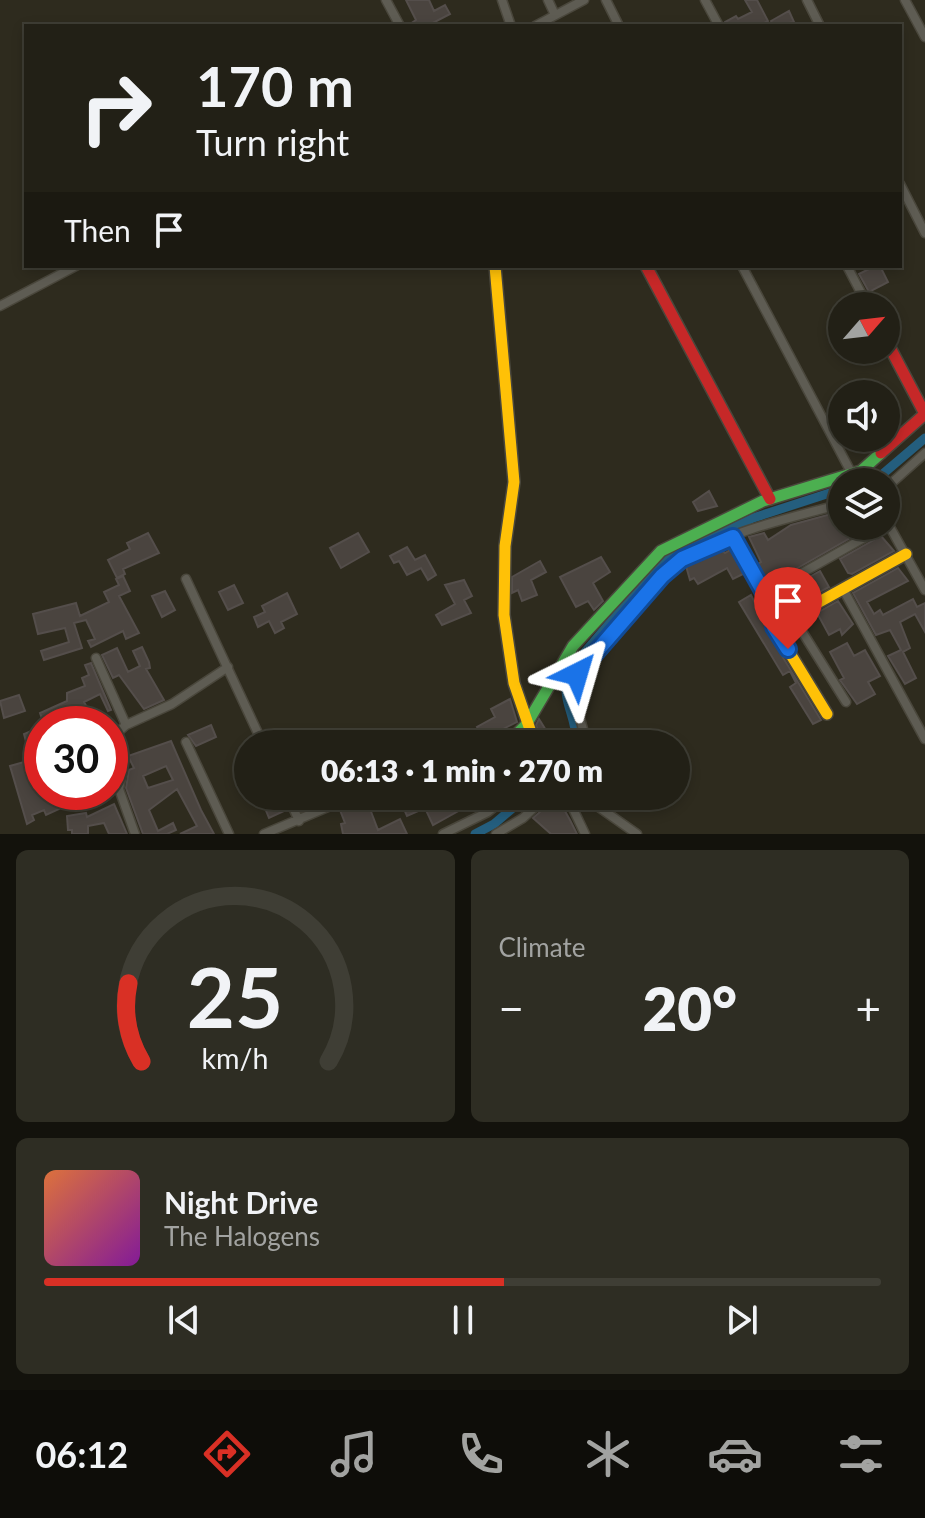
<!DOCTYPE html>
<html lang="en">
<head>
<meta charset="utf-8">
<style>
  :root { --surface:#222016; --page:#2e2d23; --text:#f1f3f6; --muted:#a2a3a1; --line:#3f3e35; --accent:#d93025 }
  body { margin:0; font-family:Lato,sans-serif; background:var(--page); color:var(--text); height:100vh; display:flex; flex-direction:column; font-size:30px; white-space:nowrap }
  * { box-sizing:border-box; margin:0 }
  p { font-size:26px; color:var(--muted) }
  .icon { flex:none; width:44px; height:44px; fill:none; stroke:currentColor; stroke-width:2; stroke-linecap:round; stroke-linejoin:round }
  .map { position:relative; height:834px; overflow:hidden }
  .side { display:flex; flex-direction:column; gap:16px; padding:16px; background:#13120c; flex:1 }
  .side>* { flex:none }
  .banner { position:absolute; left:24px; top:24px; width:878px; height:244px; border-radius:0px; box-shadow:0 4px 12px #0003,0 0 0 2px var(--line); background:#222016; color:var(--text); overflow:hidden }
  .needle { width:52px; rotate:62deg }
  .tools { position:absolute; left:828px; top:292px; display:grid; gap:16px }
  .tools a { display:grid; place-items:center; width:72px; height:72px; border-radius:50%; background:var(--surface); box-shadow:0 4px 12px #0003,0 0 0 2px var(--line); font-size:40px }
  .speed { position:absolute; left:24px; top:706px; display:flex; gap:16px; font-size:40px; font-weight:700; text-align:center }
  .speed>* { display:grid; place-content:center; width:104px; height:104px; border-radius:50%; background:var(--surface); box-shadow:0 4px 12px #0003,0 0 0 2px var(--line); line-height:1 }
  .speed .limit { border:12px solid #d22; background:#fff; color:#111 }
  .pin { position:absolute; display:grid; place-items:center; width:68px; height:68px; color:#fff; margin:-82px -34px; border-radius:50% 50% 50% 0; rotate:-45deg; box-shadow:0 0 8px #0007 }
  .pin .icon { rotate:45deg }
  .me { position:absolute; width:88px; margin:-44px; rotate:40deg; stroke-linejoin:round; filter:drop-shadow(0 0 6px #0008) }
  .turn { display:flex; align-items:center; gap:28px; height:168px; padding:0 40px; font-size:36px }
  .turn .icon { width:104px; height:104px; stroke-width:2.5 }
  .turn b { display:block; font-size:56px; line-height:68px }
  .then { display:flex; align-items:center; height:76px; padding:0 40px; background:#0003; gap:16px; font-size:30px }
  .big { font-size:60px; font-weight:800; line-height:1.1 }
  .side .card { flex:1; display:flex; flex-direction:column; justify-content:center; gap:12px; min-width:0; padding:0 28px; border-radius:12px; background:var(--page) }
  .side .dial { align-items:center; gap:0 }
  .dial svg { height:208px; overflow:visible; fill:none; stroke:var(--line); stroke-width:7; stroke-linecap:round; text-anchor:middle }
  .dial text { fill:var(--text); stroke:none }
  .song { display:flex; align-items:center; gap:24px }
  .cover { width:96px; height:96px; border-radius:12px; background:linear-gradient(135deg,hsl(20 70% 55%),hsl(290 70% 35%)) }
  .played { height:8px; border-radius:4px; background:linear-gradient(90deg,var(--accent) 55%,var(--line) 55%) }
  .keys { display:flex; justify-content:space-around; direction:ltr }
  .heat { display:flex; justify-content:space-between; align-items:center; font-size:44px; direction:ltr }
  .side .tiles { flex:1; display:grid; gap:16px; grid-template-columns:1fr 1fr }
  .card:last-child { grid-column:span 2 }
  .trip { position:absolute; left:234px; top:730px; width:456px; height:80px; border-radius:40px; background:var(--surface); box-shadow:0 4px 12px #0003,0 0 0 2px var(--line); font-weight:800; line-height:80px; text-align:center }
  .menu { display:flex; height:128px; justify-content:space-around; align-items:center; background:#0e0d09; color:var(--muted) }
  .menu .icon { width:56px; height:56px }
  .menu .on { color:var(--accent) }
  .menu b { font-size:36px; color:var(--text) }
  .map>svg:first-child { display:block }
</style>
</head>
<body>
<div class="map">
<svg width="925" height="834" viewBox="0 0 925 834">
  <rect width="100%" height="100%" fill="#2e2b1e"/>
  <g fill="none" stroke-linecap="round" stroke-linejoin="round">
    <path stroke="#245e7e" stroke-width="9" d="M865 482 878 478 925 438
      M576 744C578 718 561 703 567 673L662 562 753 518 842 489
      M475 834 494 824 527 796"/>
  </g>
  <path fill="#4a443f" stroke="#544e4b" stroke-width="2" fill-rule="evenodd" d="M406 0H429L434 11 445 5 450 14 427 26H407L416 20Z
    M745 0H757L768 21 758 26 748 23 726 26 725 22 736 16 738 19 752 12Z
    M789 11 794 22 774 26 771 21Z
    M875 266H880L888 282 869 292 859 274Z
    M709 491 717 506 698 511 693 502Z
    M842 511V526L866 529 768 585 756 565 761 562 749 537 764 533 768 540 791 525Z
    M148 533 159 553 123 569 125 574 117 578 108 560 130 549 127 543Z
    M358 533 369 552 341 568 330 548Z
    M881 536 894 551 852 574 848 573 840 559Z
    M407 547 415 560 425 555 436 575 428 580 421 568 407 575 399 561 394 563 390 556Z
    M719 548 725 553 732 549 745 573 733 579 727 568 698 584 694 578 690 580 686 566Z
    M601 557 610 572 593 583 603 601 594 610 588 601 576 607 560 577Z
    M540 561 546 572 531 580 537 595 522 601 518 590 512 593V577Z
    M898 568 908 581 867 602 874 614 880 610 883 615 913 599 917 607 925 603V632L915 614 900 622 910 648 903 652 916 678 905 684 888 656 901 650 890 630 876 635 853 593Z
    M820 571 829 587 783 612 780 606 799 595 793 586Z
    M123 576 130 591 119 596 139 633 126 639 123 631 91 647 88 641 95 639 86 620 74 623 82 648 44 660 41 651 69 642 65 628 38 634 33 614 76 603 80 616 109 602 104 592 119 585 116 579Z
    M464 580 472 596 464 600 471 613 442 625 436 615 455 604 445 585Z
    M234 585 243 603 228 610 219 592Z
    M165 591 175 610 162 617 152 596Z
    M287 593 297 614 281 622 284 628 275 633 269 621 258 627 254 617 265 612 262 606Z
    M751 595 756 605 761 602 770 618 765 622 767 631 821 720 813 724 790 687 796 683 790 671 783 675 739 602Z
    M838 601 853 624 842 635 840 629 829 635 817 613Z
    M847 643 854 656 865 650 880 676 868 682 875 694 857 704 840 680 844 678 830 652Z
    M142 647 149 662 150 668 146 669 164 700 144 709 119 675 113 678 102 655 117 648 128 672 140 666 133 651Z
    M91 663 111 710 108 711 100 694 84 702 96 724H80L72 708 54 715 58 724H44L40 713 67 701V693L85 686 82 678 89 675 85 665Z
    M19 695 25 711 4 718 0 701Z
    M510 699 517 722 483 739 477 727 495 717 491 709Z
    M539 719 549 735 559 730V744H543L536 725Z
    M211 725 216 737 196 746 188 735Z
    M31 731 33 738 38 736 42 748V792H99L78 804 73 795 57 804 59 809 46 815 44 810 32 815 34 820 27 824 10 766 31 760 24 734Z
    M171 741 201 810 214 834H180L197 826 177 789 149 810 158 831 173 823 176 830 167 834H143L126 788 129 770 134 768 128 756ZM166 766 173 780 148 788 143 776Z
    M266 796H277L284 811 269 818 261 798Z
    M409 796H453L460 810 433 825 425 808 407 816 400 800Z
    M557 797 570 820 577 834H551L533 818Z
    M367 801 378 830 400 819 407 834H343L341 824 345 823 340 810Z
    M114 804 127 834H109L104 823 88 826V834H72V830H68L67 816 86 813 87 817Z"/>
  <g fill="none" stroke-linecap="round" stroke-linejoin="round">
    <defs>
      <path id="street" d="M386 0 400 26
        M502 0 511 26
        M548 0 555 15
        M606 0 619 26
        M705 0 719 26
        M807 0 820 26
        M905 0 925 37
        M535 26 584 0
        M900 184 925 233
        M742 266 852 474
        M847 266 868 306
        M0 306 76 266
        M886 488 925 453
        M886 520 925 590
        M733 537 781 623
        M186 579 263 744
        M843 589 925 739
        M765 594 885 526
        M793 617 846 702
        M96 658 126 725
        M186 742 229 834
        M587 744 572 689 577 674C608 636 639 589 680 561 719 534 796 516 842 504
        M288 796 299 821
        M567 796 585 834
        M583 796 637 834
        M135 834 119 789 122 773 117 733 126 725 172 704 228 667
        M264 834 354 796
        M443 834 488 812 508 796
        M496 834 523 818 547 796"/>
      <path id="fast" d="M490 744 517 734 526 725 573 646 661 551 763 501 861 471 881 453"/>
      <path id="slow" d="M495 266 514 482 505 546 504 615 514 683 535 744
        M827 714 774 627 906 554"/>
      <path id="jam" d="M646 266 770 499
        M881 453 925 414 886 340"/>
    </defs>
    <use href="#street" stroke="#4a473c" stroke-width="11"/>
    <use href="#fast" stroke="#4a473c" stroke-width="14"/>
    <use href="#slow" stroke="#4a473c" stroke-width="14"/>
    <use href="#jam" stroke="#4a473c" stroke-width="14"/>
    <use href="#street" stroke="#5e5c53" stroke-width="8"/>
    <use href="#fast" stroke="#4caf50" stroke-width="11"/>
    <use href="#slow" stroke="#ffc107" stroke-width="11"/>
    <use href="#jam" stroke="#c62828" stroke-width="11"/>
  </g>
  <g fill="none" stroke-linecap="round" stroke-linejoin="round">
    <defs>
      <path id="route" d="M577 674 662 576 682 559 733 537 781 623 774 627 788 649"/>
    </defs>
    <use href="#route" stroke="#114b97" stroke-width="20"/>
    <use href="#route" stroke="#1a73e8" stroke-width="14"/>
  </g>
</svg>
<div class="tools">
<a><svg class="needle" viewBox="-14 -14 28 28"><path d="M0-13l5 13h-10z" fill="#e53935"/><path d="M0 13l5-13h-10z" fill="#a2a3a1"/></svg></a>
<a><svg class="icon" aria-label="sound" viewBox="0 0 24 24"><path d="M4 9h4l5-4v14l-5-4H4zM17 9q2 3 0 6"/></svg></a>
<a><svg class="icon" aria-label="layers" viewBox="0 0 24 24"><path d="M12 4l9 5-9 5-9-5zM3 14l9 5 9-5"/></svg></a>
</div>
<div class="speed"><div class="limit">30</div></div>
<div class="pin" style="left:788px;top:649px;background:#d93025"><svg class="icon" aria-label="arrive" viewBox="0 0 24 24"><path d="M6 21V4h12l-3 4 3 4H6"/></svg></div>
<svg class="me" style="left:577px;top:674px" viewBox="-20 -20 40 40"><path d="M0-17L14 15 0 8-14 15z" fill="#1a73e8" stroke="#fff" stroke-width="4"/></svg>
<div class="trip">06:13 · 1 min · 270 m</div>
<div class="banner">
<div class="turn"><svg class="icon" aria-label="right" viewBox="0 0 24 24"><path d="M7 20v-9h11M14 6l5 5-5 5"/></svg><div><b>170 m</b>Turn right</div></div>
<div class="then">Then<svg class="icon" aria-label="arrive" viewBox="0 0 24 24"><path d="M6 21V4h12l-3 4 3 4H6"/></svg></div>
</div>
</div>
<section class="side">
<div class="tiles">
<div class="card dial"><svg viewBox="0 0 100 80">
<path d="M14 69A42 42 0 1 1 86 69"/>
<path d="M14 69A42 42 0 0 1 9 39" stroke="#d93025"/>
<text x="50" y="56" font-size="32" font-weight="700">25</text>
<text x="50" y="72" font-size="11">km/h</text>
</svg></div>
<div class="card"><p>Climate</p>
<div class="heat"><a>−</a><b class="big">20°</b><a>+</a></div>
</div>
<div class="card">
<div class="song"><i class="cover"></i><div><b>Night Drive</b><p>The Halogens</p></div></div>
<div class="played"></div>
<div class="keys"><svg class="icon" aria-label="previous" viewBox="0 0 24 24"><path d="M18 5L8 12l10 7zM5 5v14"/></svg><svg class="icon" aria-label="pause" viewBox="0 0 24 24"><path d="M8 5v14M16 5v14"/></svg><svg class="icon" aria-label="next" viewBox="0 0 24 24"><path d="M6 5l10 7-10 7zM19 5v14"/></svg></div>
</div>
</div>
</section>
<nav class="menu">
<b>06:12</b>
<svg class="icon on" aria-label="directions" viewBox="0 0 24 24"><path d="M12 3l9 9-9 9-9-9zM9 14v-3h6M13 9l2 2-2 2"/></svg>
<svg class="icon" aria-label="music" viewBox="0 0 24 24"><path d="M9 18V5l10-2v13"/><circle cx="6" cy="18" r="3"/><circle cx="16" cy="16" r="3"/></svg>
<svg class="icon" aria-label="phone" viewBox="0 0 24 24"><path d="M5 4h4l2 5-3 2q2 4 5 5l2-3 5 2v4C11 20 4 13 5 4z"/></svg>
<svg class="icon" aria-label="climate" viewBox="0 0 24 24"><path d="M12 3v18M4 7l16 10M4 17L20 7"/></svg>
<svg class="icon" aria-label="car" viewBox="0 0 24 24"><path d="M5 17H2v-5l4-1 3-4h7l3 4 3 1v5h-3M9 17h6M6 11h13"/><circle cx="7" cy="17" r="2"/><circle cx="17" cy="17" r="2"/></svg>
<svg class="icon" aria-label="filters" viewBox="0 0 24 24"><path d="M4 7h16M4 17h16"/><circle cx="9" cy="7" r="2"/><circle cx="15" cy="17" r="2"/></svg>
</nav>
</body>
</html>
